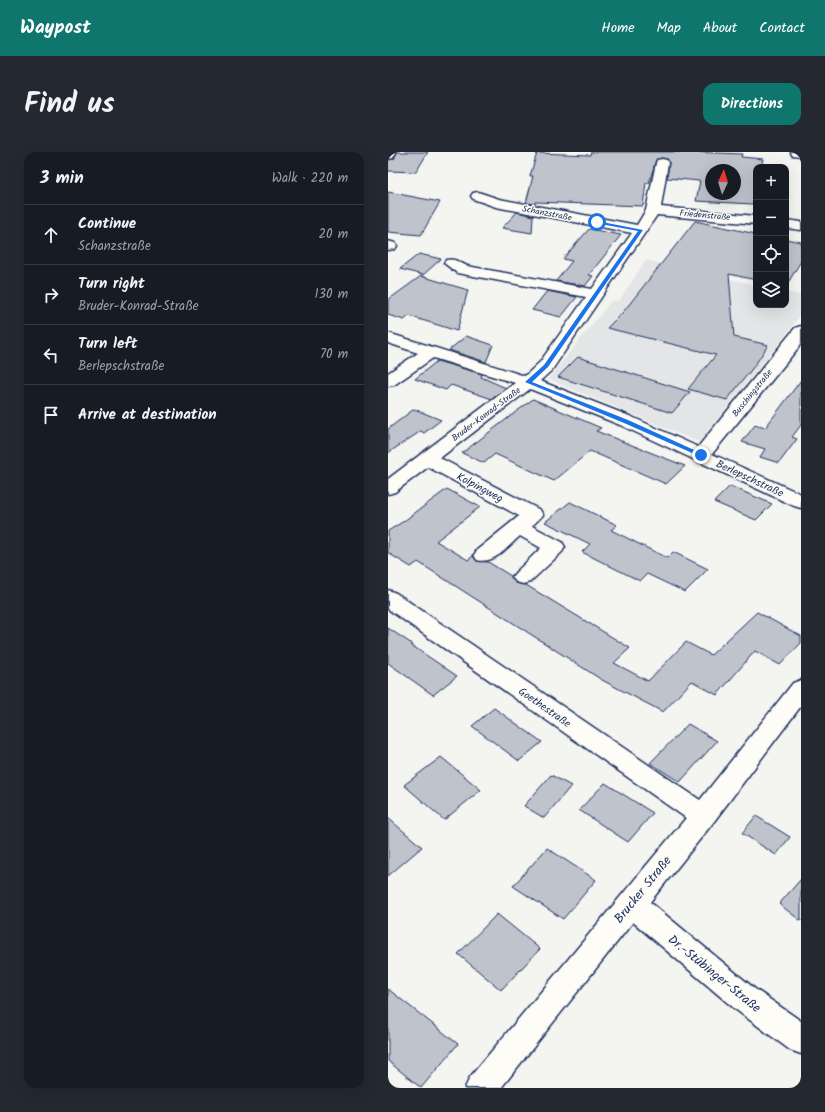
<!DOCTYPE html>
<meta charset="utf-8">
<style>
body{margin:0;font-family:Kalam,sans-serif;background:#242831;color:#f1f3f6}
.controls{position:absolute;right:12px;top:12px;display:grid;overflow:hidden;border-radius:8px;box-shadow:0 4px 16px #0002}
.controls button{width:36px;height:36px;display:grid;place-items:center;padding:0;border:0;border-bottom:1px solid #363941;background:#171b24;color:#f1f3f6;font:20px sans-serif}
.compass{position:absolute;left:317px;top:12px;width:36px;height:36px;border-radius:50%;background:#171b24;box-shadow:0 4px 16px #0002;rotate:4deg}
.stop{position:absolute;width:12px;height:12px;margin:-9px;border:3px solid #1a73e8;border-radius:50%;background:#fff}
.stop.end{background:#1a73e8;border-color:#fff;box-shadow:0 1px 4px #0008}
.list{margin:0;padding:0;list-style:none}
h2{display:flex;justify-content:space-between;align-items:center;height:52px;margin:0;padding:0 16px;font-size:17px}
h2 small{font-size:13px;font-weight:400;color:#9ea1a6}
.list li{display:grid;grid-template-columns:26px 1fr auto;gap:12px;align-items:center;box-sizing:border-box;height:60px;padding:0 16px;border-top:1px solid #363941}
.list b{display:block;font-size:15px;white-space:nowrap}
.list p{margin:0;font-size:13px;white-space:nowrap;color:#9ea1a6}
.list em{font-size:13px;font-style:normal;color:#9ea1a6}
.icon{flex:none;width:22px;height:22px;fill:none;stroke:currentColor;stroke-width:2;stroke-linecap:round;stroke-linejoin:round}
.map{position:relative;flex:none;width:413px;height:936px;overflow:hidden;border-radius:12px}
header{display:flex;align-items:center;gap:24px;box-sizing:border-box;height:56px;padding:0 20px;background:#0f766e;color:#fff}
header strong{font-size:19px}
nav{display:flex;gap:22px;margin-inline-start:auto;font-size:14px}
.intro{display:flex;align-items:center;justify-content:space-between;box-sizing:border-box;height:96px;padding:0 24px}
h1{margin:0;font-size:28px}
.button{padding:10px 18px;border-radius:12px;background:#0f766e;color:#fff;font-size:14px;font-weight:700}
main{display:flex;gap:24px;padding:0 24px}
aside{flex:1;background:#171b24;border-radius:12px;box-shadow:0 4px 16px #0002}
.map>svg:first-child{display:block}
</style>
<header>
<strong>Waypost</strong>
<nav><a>Home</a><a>Map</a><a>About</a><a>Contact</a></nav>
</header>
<div class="intro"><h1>Find us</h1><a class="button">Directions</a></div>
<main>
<aside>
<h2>3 min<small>Walk · 220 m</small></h2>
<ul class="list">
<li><svg class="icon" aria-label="ahead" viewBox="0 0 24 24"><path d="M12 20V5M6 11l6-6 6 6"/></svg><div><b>Continue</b><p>Schanzstraße</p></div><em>20 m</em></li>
<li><svg class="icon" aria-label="right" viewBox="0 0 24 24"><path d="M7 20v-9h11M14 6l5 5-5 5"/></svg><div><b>Turn right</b><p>Bruder-Konrad-Straße</p></div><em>130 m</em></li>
<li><svg class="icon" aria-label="left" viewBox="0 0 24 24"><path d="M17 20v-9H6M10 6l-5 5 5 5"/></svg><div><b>Turn left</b><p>Berlepschstraße</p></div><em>70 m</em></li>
<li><svg class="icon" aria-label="arrive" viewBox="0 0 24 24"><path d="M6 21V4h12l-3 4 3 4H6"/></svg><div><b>Arrive at destination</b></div></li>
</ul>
</aside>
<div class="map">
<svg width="413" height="936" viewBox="0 0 413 936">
<rect width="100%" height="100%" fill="#f4f4f1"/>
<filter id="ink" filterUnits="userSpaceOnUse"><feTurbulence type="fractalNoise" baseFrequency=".025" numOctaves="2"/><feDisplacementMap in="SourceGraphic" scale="8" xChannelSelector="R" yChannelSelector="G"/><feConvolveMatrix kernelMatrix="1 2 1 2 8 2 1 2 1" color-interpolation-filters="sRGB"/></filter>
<g filter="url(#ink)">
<!-- built -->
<polygon fill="#e4e5e6" points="258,108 368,133 368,153 398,153 398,140 413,143 413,162 396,185 311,290 160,227 224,148 231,149"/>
<!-- building -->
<g fill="#bfc3cc" stroke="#1b2f5e" fill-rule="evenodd">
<polygon points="9,0 40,0 28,20 0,19 0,8 6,7"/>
<path d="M203,0H302L354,2L353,5L375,7L373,15H368V39L365,52L308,49L312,29L279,26L281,11L279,7L274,6L268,8L261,31H258L255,54L147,50V52L138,51L145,24H142L149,1L202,3ZM323,18H347V42H323Z"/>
<polygon points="0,40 52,50 33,83 0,80"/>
<polygon points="129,60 145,64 144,81 114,76"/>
<polygon points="307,69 368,82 368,128 341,122 346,185 380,193 367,213 339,248 300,237 328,203 219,176 236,159"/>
<polygon points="201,77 233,83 201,123 205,124 197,134 168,129 184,109 175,107"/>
<polygon points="398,87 413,90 413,109 398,134"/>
<polygon points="31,102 53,107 35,123 12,117"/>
<polygon points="33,124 80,138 69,179 21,164 16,168 0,163 0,148"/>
<polygon points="159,139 189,145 173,165 144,158"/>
<polygon points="78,184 105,193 98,210 61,198"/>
<polygon points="190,205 302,240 284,261 170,225"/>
<polygon points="49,209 94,222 93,225 118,236 104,247 63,233 58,238 27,227"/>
<polygon points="413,228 413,273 404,285 409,287 391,311 372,305 377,297 354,290 367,273 377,276"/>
<polygon points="145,247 213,276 208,279 297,314 278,332 202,299 166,329 107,302 96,311 74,301"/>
<polygon points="26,257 53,268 36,281 33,279 0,301 0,277"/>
<polygon points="342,334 384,352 368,368 326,350"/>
<polygon points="59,337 92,355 48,389 80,408 85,404 89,409 100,410 123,424 128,431 138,433 242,496 226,511 260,529 298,490 323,503 369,460 413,484 413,491 392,513 367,499 329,543 304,529 275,560 214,528 30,410 23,415 0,401 0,379 16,369"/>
<polygon points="182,350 229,373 223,378 279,406 285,400 320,417 297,440 259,422 252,429 194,400 202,392 157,370"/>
<polygon points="0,476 24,492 23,493 69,524 45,543 0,511"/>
<polygon points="106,556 154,590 131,609 84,574"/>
<polygon points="300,572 329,589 292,630 262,611"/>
<polygon points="53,605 93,638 56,668 16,633"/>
<polygon points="163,623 183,634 156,666 136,654"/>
<polygon points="217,631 265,661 240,690 191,658"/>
<polygon points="368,664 402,685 388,703 354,681"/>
<polygon points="0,666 34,695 0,724"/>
<polygon points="159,696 208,728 175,767 125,734"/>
<polygon points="413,727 413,769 391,752"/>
<polygon points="109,762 152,797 113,838 70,802"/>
<polygon points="0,837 70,892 33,936 0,909"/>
</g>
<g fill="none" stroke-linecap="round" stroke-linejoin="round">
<defs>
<g id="minor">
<polygon points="0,0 8,0 5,6 0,7"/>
<polygon points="403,0 413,0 413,4 404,3"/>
<path d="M274,7L279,8L280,11L273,55L368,64V72L269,63L164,218L152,229L244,265L310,295L407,176L413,174V191L410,196L324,302L413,342V356L406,354L232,273L142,237L52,306L152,358L155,363L144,374L174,390L177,395L174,400L142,430L135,432L128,430L124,425L128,420L153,396L132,384C119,395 106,413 89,408L86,403L89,398L131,364L40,315L7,340L0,342V327L127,231L45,206L6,233L0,234V221L30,201L0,191V181L137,224L152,210L198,145L69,121L56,111L58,108C66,106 71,110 79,114L204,137L244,81L108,55L85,47L83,44L85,41L90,40L111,47L249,73L258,58L268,11L269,8Z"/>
<polygon points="398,68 413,70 413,78 398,76"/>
<polygon points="0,89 7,91 9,94 7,97 0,98"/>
<polygon points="0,438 8,441 312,648 405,531 413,528 413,554 324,672 262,750 367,837 413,869 413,902 402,898 347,857 245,770 113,936 77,936 82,925 298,666 0,457"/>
</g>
</defs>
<!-- minor casing -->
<use href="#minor" stroke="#1b2f5e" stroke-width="3"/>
<!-- minor -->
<use href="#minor" fill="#fdfcf7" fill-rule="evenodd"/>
</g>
</g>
<!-- route -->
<polygon fill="#1a73e8" points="209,69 255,78 160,215 144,230 240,268 315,302 315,304 311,304 236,271 137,230 156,213 250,79 207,71"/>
<g text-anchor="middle" stroke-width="3" stroke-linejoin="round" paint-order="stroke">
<!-- far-street labels -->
<g font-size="9" fill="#1b2f5e" stroke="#fdfcf7">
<text transform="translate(159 61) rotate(11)" y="3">Schanzstraße</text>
<text transform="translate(317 63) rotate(5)" y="3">Friedenstraße</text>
<text transform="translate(364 241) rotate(-51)" y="3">Buschingstraße</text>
<text transform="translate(98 262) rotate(-37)" y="3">Bruder-Konrad-Straße</text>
</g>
<!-- street labels -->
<g font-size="11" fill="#1b2f5e" stroke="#fdfcf7">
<text transform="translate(362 326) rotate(25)" y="4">Berlepschstraße</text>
<text transform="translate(92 335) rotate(28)" y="4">Kolpingweg</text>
<text transform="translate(157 555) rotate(35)" y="4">Goethestraße</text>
</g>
<!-- near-street labels -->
<g font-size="13" fill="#1b2f5e" stroke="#fdfcf7">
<text transform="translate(254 737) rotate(-51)" y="5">Brucker Straße</text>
<text transform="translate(327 821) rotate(39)" y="5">Dr.-Stübinger-Straße</text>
</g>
</g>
</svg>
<div class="controls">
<button>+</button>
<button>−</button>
<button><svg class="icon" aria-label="locate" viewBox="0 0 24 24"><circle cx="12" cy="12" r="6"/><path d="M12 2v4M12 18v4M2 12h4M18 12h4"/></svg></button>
<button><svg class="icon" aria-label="layers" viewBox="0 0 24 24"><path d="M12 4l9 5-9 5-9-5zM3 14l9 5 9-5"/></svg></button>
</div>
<svg class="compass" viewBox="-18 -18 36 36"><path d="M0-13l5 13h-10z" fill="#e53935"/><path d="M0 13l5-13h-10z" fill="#9ea1a6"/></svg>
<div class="stop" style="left:209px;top:70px"></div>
<div class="stop end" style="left:313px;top:303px"></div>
</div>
</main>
